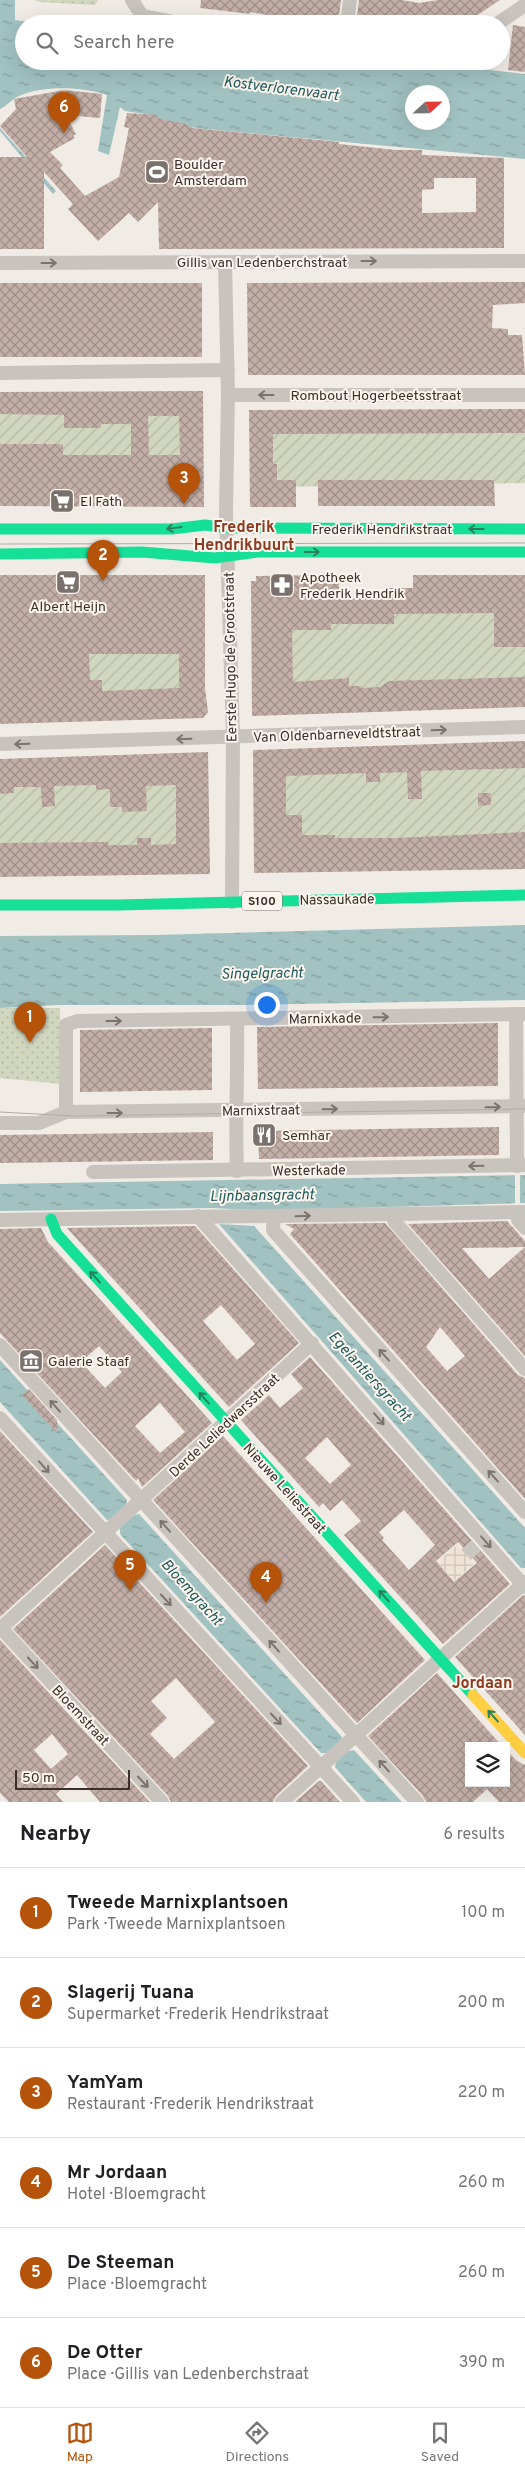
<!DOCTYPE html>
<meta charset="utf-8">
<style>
body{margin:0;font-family:Overpass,sans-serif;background:#f6f6f6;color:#202124}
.controls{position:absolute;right:15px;bottom:15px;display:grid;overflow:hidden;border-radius:0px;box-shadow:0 5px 20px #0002}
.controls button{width:45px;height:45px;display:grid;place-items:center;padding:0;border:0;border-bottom:1px solid #e0e0e0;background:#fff;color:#202124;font:25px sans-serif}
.compass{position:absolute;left:405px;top:85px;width:45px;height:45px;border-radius:50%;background:#fff;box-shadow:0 5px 20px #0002;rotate:68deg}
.scale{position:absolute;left:15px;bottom:12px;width:115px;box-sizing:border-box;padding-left:5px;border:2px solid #3b302b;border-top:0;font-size:14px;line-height:18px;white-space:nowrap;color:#3b302b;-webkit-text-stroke:4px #fbf5ee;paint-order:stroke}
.you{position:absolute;left:266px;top:1004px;width:18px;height:18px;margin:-12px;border:4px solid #fff;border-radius:50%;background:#1a73e8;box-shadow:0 0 0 8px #1a73e833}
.badge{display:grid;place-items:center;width:32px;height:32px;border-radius:50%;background:#b45309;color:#fff;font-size:16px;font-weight:700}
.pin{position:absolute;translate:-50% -41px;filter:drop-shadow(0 1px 2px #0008)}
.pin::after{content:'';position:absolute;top:26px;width:18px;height:15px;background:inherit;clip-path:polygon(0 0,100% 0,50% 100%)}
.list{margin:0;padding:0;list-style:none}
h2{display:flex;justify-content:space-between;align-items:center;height:65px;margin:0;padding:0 20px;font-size:21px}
h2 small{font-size:16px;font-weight:400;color:#757577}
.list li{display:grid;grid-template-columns:32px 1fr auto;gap:15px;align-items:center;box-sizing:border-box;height:90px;padding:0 20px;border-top:1px solid #e0e0e0}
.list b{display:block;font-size:19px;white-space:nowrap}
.list p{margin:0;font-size:16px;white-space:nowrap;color:#757577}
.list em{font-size:16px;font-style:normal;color:#757577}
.icon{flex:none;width:28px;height:28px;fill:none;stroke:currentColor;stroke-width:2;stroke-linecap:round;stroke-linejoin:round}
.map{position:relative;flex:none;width:525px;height:1802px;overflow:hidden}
.search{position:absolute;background:#fff;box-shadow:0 5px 20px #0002;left:15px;right:15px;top:15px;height:55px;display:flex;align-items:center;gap:12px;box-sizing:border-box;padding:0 18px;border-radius:28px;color:#757577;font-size:19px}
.sheet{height:605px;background:#fff}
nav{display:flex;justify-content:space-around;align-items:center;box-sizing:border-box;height:70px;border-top:1px solid #e0e0e0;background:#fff;font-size:14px;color:#757577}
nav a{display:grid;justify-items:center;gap:2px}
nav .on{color:#b45309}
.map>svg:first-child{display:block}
</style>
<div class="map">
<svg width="525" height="1802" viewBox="0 0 525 1802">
<defs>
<pattern id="park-dots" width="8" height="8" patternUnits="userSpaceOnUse" patternTransform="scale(1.25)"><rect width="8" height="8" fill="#d1d6bf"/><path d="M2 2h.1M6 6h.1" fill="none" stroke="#b4b8a4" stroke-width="1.8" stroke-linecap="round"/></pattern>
<pattern id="garden-furrows" width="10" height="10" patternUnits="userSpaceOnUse" patternTransform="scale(1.25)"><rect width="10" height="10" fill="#d1d6bf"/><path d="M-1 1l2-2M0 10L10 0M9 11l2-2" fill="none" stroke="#b4b8a4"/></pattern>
<pattern id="plaza-grid" width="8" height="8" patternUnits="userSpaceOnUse" patternTransform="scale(1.25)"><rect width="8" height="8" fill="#eee3d5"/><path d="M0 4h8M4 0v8" fill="none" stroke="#cdc3b7"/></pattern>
<pattern id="water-ripples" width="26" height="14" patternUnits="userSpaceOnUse" patternTransform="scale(1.25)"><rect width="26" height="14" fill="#a1c2c1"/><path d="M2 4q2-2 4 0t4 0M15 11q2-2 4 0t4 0" fill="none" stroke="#849e9d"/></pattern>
<pattern id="building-cross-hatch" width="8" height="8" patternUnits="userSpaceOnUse" patternTransform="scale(1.25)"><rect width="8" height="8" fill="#c3afa7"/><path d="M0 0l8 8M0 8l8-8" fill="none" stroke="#a08f88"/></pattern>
</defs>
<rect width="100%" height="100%" fill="#f0ebe5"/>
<!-- park -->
<g fill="url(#park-dots)">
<polygon points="34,0 98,0 95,5 40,2"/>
<polygon points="0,1008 60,1008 61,1084 0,1078"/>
</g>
<!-- garden -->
<g fill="url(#garden-furrows)">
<polygon points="0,402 186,408 190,489 0,489"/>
<polygon points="267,422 525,427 525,483 273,487"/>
<polygon points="191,592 195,701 45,697 44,596"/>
<polygon points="525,597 525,686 277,693 273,600"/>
<polygon points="525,760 525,842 280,848 280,765"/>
<polygon points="181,776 187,848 0,853 0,777"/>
</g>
<!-- plaza -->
<polygon fill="url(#plaza-grid)" points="457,1545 474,1564 454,1581 437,1562"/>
<!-- water -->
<g fill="url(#water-ripples)" fill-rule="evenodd">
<path d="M0,0H15V20L45,24H24V61H409L525,74V159L196,128L156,120L157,116L125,111L120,107L109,155L98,151L107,95C82,87 45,85 19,96C12,99 7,106 0,109ZM412,92H442V122H412Z"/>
<polygon points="0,128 56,191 53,194 0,131"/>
<polygon points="525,925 525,1000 246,1005 60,1005 0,1008 0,936 155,935"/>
<polygon points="525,1175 525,1203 251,1211 255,1227 525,1528 525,1568 521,1568 219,1224 212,1208 0,1211 0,1184"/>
<polygon points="0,1360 127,1500 126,1506 135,1515 139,1514 342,1737 341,1741 349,1751 354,1750 402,1802 366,1802 335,1767 336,1762 327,1753 321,1753 120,1534 120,1529 112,1519 107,1520 0,1402"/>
</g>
<!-- pier -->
<g fill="#f0ebe5">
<rect x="515" y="1175" width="5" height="29"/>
<polygon points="212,1208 251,1210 255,1226 219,1224"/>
</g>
<!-- building -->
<g fill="url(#building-cross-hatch)" fill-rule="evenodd">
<polygon points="201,0 341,0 338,24 321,24 250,12 250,14 200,8"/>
<polygon points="359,0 402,0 419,3 438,0 500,0 464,24 356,24"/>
<polygon points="513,25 525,27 525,72 508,70"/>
<path d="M64,90L102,94L100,118L66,115L76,134L73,136L75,138L50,152L63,165L60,168L85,196L119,177L129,128L124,127L127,113L157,115V118L185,124L193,128L339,142V144L396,150H422V155L504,158V248L159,249L158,202L138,222L129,213L98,241L68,209L73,204L44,172V249H0V157H27L0,126L16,109L14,99ZM434,178H476V212L422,213V190L434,189Z"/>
<polygon points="525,282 525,303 493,305 492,328 508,329 508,335 522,335 525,375 248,375 247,283"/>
<rect x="0" y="283" width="202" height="74"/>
<path d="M203,391L204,507L0,506V444H63V455H131V424H101V428H64V415L0,414V392ZM148,416H179L180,455H149Z"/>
<polygon points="525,409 525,433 273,434 273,464 277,464 277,480 296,480 296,507 250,507 249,410"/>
<polygon points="318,480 494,480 495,506 318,506"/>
<path d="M0,575H205V688L208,712L203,718L0,724ZM89,654H179V688L102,691V680H90Z"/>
<polygon points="330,575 330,579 337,578 339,583 339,598 387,598 387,588 413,588 413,575 525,575 525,647 494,647 494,613 394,614 394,624 331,624 331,630 292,630 293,682 349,678 349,686 361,686 361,688 380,687 389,681 525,677 525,707 252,716 251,581 256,581 256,576"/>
<polygon points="525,741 525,768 421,771 422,799 408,799 407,772 380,773 380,782 366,782 366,773 286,776 286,815 302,815 302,835 335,835 335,838 395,838 525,832 525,869 254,873 253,750"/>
<polygon points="208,752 210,874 0,877 0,843 108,842 108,845 137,845 137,838 151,838 151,845 176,844 176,785 146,786 147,811 122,812 122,807 110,807 110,789 96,790 96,785 54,786 55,806 42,807 41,787 14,787 14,793 0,794 0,759"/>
<polygon points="478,793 491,793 491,805 478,806"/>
<polygon points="498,1023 498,1086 258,1089 257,1027"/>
<polygon points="212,1028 212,1090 80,1092 80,1030"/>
<polygon points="499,1127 499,1155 259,1159 258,1131"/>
<polygon points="213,1132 213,1160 0,1163 0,1135"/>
<polygon points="507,1221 525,1241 525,1247 462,1248 489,1279 525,1247 525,1356 408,1224"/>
<path d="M385,1223L518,1375L525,1378V1499L290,1234L294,1229L285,1224ZM440,1327L465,1356L447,1371L426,1347Z"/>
<path d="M195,1226L299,1343L229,1407L67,1228ZM221,1305L255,1344L237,1360L203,1321Z"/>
<path d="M41,1228L48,1242L212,1423L142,1487L138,1478L136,1481L0,1333V1229ZM99,1346L122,1372L105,1388L81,1362ZM160,1403L185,1432L160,1453L135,1426Z"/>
<path d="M310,1357L510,1584L443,1644L344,1535L361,1521L342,1500L330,1511L323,1503L319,1507L241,1420L269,1395L280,1408L303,1388L291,1374ZM327,1437L351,1465L330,1484L305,1458ZM404,1510L435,1545L409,1570L382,1540L384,1538L379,1532ZM458,1542L477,1563L454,1582L436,1561Z"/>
<polygon points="29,1389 57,1420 58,1434 22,1395"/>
<polygon points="0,1431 93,1532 0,1617"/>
<polygon points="223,1436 425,1660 357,1723 153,1500"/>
<path d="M105,1545L308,1766L276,1796L273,1802H171L168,1796L13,1629ZM176,1678L215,1722L174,1759L150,1734L167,1718L151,1701Z"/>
<polygon points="523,1595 525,1596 525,1735 455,1657"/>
<path d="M0,1640L150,1802H100L77,1775L56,1794L63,1802H9L0,1793ZM52,1734L68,1754L51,1769L34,1750Z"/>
<polygon points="437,1673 502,1746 469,1746 469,1783 506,1783 506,1750 517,1761 525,1765 525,1802 499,1802 487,1789 473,1802 426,1802 423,1796 368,1736"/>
<polygon points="319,1781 321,1781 340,1802 295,1802"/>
</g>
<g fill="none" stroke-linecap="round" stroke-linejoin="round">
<!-- street-tunnel -->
<polyline stroke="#ccc6c0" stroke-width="14" stroke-dasharray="14 7" stroke-linecap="butt" points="466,1555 483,1539"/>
<!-- street -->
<g stroke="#c9c3be" stroke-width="14">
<polyline points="132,0 142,16 184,24"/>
<polyline points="347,24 350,0"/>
<polyline points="497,24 525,5"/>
<polyline points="225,262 228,395 226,512 233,737 232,902"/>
<polyline points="0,263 525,261"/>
<polyline points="0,373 228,370"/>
<polyline points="228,395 525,395"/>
<polyline points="0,744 525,727"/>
<polyline points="516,1014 517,1166"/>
<polyline points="66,1112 66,1025 77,1021 525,1014"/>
<polyline points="0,1123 39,1123 66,1112 525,1106"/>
<path d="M237,1171C235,1121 238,1071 237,1020"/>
<polyline points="93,1172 525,1165"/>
<polyline points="518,1212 518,1220 525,1228"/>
<polyline points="394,1214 394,1221 525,1369"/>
<polyline points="198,1216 525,1587"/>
<polyline points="274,1217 273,1230 525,1512"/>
<polyline points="0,1220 525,1212"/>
<polyline points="0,1345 417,1802"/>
<polyline points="0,1418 353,1802"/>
<polyline points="0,1627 162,1802"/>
<polyline points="0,1629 312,1343"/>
<polyline points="282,1802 525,1582"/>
</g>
<!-- fast -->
<g stroke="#16e098" stroke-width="11">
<polyline points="0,529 172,529 205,525 227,528 525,529"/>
<polyline points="0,554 142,552 215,558 258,552 525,552"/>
<polyline points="0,905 119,905 525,895"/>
<polyline points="51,1219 57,1234 473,1695"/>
</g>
<!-- slow -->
<polyline stroke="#ffcf43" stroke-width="11" points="473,1695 525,1753"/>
<!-- tram -->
<g stroke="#b1aca8" stroke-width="1">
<polyline points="0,544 525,543"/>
<polyline points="0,1112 74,1116 525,1109"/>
</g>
</g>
<!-- one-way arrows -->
<defs><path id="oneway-shaft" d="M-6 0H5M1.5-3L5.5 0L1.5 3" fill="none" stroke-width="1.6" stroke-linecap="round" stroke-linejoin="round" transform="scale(1.25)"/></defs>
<g stroke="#7b726d">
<use href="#oneway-shaft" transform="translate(369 261)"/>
<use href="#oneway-shaft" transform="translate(49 263)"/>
<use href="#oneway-shaft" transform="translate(266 395) rotate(180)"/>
<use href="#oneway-shaft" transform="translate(439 730) rotate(-2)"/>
<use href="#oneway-shaft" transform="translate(184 739) rotate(178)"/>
<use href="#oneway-shaft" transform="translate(22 744) rotate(178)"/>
<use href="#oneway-shaft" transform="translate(381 1017) rotate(-1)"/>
<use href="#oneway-shaft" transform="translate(114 1021)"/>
<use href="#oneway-shaft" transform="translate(493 1107) rotate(-1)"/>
<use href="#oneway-shaft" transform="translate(330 1109) rotate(-1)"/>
<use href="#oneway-shaft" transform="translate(115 1113)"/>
<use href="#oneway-shaft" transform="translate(476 1166) rotate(179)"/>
<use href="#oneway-shaft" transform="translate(303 1216) rotate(-2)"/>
<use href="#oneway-shaft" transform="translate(384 1355) rotate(-132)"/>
<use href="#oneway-shaft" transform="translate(55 1406) rotate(-132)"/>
<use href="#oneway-shaft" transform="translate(379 1419) rotate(49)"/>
<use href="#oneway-shaft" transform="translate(44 1467) rotate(48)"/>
<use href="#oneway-shaft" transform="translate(493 1476) rotate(-132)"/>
<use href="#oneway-shaft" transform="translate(165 1526) rotate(-132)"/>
<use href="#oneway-shaft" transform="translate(486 1542) rotate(49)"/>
<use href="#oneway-shaft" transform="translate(166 1600) rotate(47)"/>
<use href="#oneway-shaft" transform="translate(274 1646) rotate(-132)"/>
<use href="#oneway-shaft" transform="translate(33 1663) rotate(47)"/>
<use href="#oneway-shaft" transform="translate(276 1719) rotate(47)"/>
<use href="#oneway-shaft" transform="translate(384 1766) rotate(-132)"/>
<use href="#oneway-shaft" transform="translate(143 1782) rotate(47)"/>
</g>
<g stroke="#2a7f5c">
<use href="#oneway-shaft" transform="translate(174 528) rotate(172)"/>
<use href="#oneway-shaft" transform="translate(476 529) rotate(-180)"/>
<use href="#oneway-shaft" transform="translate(312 552)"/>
<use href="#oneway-shaft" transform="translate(95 1277) rotate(-132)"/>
<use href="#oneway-shaft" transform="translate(204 1398) rotate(-132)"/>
<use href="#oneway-shaft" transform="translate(384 1596) rotate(-132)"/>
<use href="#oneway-shaft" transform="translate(493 1716) rotate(-132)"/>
</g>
<!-- icons -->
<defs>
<symbol id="stadium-square" viewBox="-11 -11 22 22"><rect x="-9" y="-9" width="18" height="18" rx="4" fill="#7a716c" stroke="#fbf5ee"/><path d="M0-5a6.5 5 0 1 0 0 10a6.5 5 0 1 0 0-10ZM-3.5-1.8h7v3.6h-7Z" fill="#fff"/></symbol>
<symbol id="supermarket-square" viewBox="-11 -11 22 22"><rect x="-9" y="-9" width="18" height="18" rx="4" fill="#7a716c" stroke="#fbf5ee"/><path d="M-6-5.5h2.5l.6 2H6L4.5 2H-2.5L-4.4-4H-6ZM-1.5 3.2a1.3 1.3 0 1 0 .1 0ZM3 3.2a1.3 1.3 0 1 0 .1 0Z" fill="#fff"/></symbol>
<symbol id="pharmacy-square" viewBox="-11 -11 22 22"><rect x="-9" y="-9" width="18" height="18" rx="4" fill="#7a716c" stroke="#fbf5ee"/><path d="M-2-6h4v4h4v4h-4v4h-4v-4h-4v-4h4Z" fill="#fff"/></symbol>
<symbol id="restaurant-square" viewBox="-11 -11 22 22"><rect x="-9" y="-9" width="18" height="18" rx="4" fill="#7a716c" stroke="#fbf5ee"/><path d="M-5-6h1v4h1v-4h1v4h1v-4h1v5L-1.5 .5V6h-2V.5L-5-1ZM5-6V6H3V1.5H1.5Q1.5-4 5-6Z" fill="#fff"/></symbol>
<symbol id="museum-square" viewBox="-11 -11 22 22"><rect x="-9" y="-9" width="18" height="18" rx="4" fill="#7a716c" stroke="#fbf5ee"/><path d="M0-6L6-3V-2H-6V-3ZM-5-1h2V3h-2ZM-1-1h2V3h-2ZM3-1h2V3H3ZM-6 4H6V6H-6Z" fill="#fff"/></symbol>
</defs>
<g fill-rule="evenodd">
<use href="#stadium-square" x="143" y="158" width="28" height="28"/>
<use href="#supermarket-square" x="48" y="487" width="28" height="28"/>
<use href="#supermarket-square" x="54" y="568" width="28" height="28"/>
<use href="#pharmacy-square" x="268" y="571" width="28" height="28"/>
<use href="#restaurant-square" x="250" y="1121" width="28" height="28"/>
<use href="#museum-square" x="17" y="1347" width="28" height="28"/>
</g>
<g text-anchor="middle" stroke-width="4" stroke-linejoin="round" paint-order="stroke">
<!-- shield labels -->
<rect fill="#fbf5ee" stroke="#756b66" stroke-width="1" x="242" y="891.5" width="40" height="19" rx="4"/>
<g font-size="12" font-weight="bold" fill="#3b302b">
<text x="262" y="905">S100</text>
</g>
<!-- poi labels -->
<g font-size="14" fill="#3b302b" stroke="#fbf5ee" text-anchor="start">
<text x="174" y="169">Boulder<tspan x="174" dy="16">Amsterdam</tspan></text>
<text x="80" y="506">El Fath</text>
<text x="300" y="582">Apotheek<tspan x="300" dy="16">Frederik Hendrik</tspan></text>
<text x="68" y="611" text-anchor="middle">Albert Heijn</text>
<text x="282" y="1140">Semhar</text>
<text x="48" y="1366">Galerie Staaf</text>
</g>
<!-- street labels -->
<g font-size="14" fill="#3b302b" stroke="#fbf5ee">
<text x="262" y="267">Gillis van Ledenberchstraat</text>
<text x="376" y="400">Rombout Hogerbeetsstraat</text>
<text x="382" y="534">Frederik Hendrikstraat</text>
<text transform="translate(230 657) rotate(-91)" y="5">Eerste Hugo de Grootstraat</text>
<text transform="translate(337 734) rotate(-2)" y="5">Van Oldenbarneveldtstraat</text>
<text transform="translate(337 899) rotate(-1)" y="5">Nassaukade</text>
<text transform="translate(325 1018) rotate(-1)" y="5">Marnixkade</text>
<text transform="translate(261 1110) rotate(-1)" y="5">Marnixstraat</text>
<text transform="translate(309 1170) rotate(-1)" y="5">Westerkade</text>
<text transform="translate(224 1425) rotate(-43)" y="5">Derde Leliedwarsstraat</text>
<text transform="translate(285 1488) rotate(48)" y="5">Nieuwe Leliestraat</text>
<text transform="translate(81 1715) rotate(47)" y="5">Bloemstraat</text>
</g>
<!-- water labels -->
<g font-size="15" font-style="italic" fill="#1f5a5e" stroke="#fbf5ee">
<text transform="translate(281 88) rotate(7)" y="5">Kostverlorenvaart</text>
<text transform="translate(262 973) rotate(-1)" y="5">Singelgracht</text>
<text transform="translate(262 1195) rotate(-1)" y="5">Lijnbaansgracht</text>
<text transform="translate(370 1376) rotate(48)" y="5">Egelantiersgracht</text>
<text transform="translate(192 1592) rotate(48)" y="5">Bloemgracht</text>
</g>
<!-- quarter labels -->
<g font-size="16" font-weight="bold" fill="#8c3b22" stroke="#fbf5ee">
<text x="244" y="532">Frederik<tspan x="244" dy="18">Hendrikbuurt</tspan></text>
<text x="482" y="1688">Jordaan</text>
</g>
</g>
</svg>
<div class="controls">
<button><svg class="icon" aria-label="layers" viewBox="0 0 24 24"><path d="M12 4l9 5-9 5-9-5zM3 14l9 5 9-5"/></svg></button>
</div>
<svg class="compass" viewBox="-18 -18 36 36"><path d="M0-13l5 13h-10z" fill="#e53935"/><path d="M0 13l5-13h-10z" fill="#757577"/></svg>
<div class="scale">50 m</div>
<div class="you"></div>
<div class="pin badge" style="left:30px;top:1043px">1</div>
<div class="pin badge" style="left:103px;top:581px">2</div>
<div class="pin badge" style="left:184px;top:504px">3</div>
<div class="pin badge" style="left:266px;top:1603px">4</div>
<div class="pin badge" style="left:130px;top:1591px">5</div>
<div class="pin badge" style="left:64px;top:133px">6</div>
<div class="search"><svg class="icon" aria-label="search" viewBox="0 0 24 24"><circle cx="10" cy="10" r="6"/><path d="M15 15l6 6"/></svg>Search here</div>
</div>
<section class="sheet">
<h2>Nearby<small>6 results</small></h2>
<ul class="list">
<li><span class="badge">1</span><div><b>Tweede Marnixplantsoen</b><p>Park · Tweede Marnixplantsoen</p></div><em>100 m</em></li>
<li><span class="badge">2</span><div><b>Slagerij Tuana</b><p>Supermarket · Frederik Hendrikstraat</p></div><em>200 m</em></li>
<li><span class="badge">3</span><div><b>YamYam</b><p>Restaurant · Frederik Hendrikstraat</p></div><em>220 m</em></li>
<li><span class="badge">4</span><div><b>Mr Jordaan</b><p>Hotel · Bloemgracht</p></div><em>260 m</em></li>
<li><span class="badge">5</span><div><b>De Steeman</b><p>Place · Bloemgracht</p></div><em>260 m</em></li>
<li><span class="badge">6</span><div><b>De Otter</b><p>Place · Gillis van Ledenberchstraat</p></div><em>390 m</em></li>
</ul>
</section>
<nav>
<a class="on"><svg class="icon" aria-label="map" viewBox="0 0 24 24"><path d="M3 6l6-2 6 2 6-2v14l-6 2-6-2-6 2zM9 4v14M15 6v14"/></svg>Map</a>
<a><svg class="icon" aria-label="directions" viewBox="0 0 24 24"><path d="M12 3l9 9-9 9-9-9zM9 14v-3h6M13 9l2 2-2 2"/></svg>Directions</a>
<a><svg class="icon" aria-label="saved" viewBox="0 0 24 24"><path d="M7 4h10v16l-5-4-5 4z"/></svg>Saved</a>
</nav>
